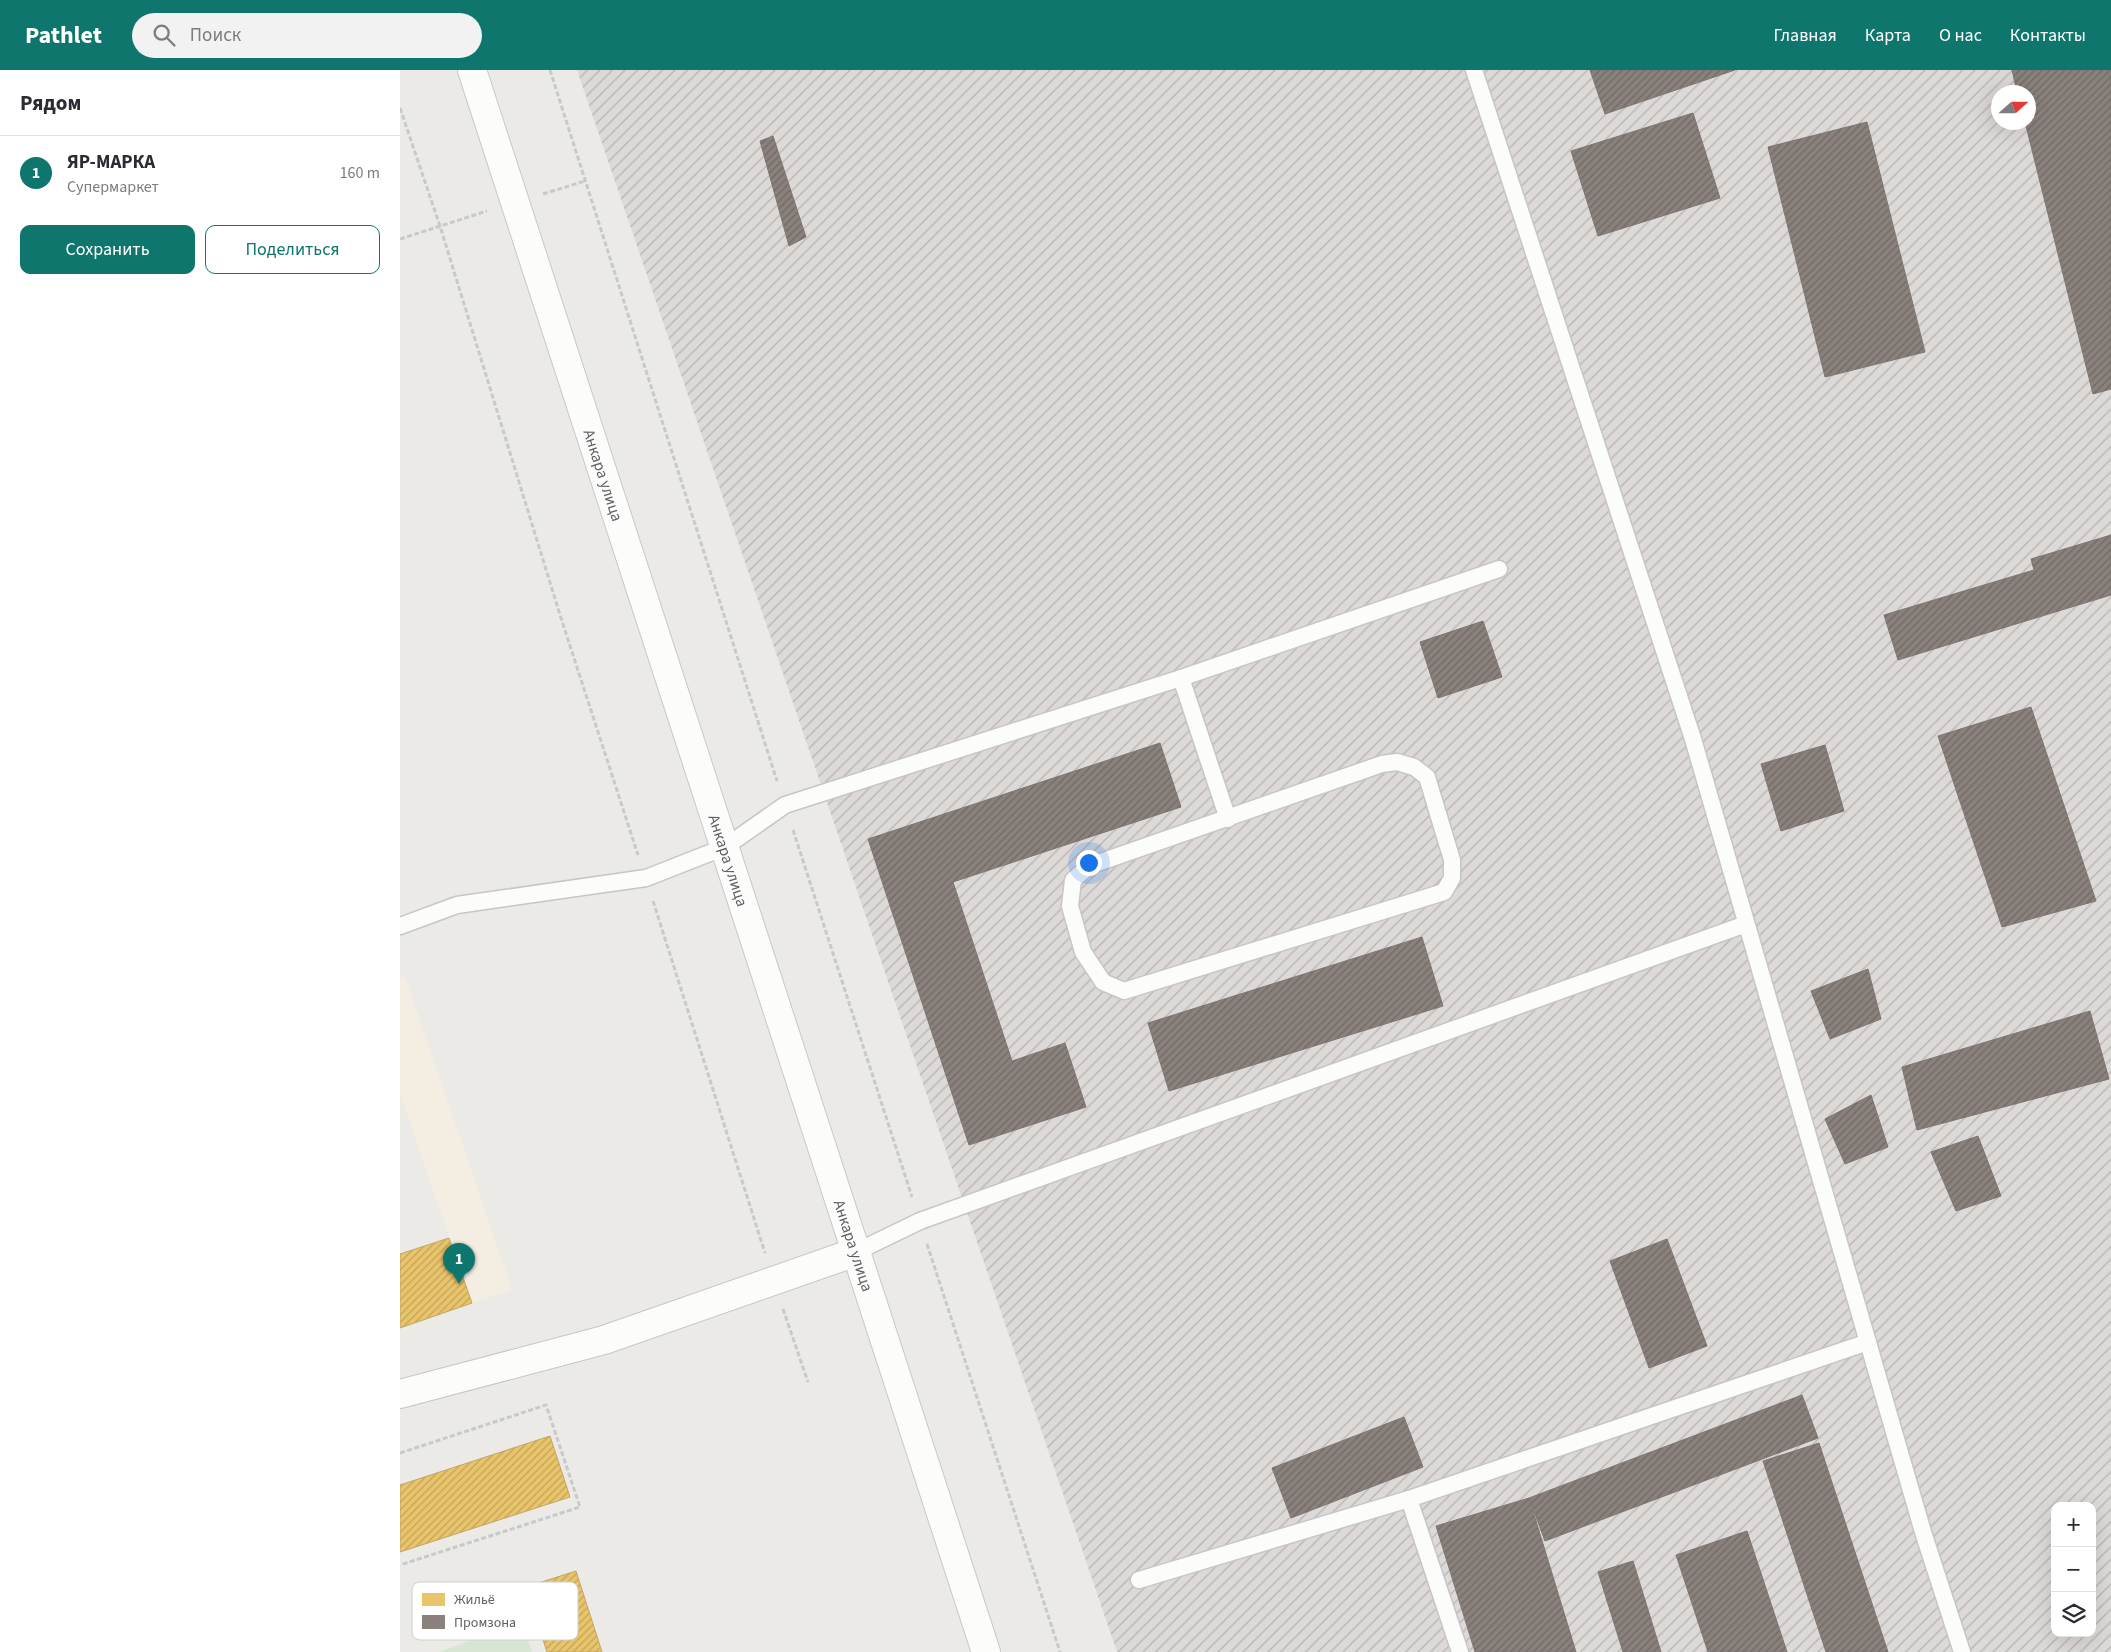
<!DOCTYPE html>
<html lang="ru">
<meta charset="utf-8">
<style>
body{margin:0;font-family:"Source Sans 3",sans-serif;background:#f2f2f3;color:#2b2b33}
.controls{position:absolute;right:15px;bottom:15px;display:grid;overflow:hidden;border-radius:10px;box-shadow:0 5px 20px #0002}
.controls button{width:45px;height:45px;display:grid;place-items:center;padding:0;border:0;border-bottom:1px solid #e1e1e2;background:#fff;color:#2b2b33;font:25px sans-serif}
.compass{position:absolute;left:1591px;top:15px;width:45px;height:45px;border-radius:50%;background:#fff;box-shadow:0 5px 20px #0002;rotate:69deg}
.you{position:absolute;left:688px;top:792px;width:18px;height:18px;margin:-12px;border:4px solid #fff;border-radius:50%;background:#1a73e8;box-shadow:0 0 0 8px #1a73e833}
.badge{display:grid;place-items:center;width:32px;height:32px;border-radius:50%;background:#0f766e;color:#fff;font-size:16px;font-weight:700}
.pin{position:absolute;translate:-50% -41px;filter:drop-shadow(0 1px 2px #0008)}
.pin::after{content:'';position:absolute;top:26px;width:18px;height:15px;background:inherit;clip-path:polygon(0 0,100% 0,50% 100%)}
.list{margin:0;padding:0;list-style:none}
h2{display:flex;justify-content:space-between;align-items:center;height:65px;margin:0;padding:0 20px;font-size:21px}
h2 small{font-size:16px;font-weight:400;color:#7c7c81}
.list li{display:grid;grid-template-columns:32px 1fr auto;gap:15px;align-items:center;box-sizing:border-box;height:75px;padding:0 20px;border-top:1px solid #e1e1e2}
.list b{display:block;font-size:19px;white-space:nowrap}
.list p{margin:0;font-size:16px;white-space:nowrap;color:#7c7c81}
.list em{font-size:16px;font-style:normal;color:#7c7c81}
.actions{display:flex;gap:10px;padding:15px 20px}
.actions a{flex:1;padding:11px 0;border:1px solid #0f766e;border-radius:10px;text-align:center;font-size:18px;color:#0f766e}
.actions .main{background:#0f766e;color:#fff}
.icon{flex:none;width:28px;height:28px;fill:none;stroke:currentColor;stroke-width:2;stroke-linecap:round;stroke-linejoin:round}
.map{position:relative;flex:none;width:1711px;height:1582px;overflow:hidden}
header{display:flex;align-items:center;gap:30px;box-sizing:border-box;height:70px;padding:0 25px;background:#0f766e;color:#fff}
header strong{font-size:24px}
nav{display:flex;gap:28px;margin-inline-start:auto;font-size:18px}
.search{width:350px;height:45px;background:#f2f2f3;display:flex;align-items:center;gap:12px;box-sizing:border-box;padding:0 18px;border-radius:28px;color:#7c7c81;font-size:19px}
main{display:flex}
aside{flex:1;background:#fff}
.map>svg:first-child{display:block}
</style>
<header>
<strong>Pathlet</strong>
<div class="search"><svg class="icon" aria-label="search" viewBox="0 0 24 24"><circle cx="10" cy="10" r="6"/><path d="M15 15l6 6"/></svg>Поиск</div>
<nav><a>Главная</a><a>Карта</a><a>О нас</a><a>Контакты</a></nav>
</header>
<main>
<aside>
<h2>Рядом<small></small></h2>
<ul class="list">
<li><span class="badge">1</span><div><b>ЯР-МАРКА</b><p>Супермаркет</p></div><em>160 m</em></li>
</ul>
<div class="actions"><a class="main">Сохранить</a><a>Поделиться</a></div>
</aside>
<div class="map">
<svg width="1711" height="1582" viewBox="0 0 1711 1582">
<defs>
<pattern id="industrial-furrows" width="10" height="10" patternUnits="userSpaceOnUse" patternTransform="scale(1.25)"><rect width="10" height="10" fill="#dcd9d7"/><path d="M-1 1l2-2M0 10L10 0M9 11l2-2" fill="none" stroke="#b6b3b2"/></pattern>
<pattern id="homes-hatch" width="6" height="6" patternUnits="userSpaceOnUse" patternTransform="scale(1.25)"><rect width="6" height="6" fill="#e9c46a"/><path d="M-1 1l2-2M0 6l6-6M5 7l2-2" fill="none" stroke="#c0a35b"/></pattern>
<pattern id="industry-hatch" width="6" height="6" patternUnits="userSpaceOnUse" patternTransform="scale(1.25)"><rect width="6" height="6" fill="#8a817c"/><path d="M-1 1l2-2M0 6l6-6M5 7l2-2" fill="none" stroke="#6e6864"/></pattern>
</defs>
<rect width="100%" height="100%" fill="#eceae7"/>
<!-- commercial -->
<polygon fill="#f4eee2" points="5,907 112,1220 72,1233 0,1024 0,909"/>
<!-- industrial -->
<path fill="url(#industrial-furrows)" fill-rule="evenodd" d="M177,0H1711V1582H717ZM1598,22H1628V52H1598ZM1655,1436H1692V1563H1655Z"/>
<!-- park -->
<polygon fill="#d7e6d3" points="122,1552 132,1582 39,1582"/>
<!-- homes -->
<g fill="url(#homes-hatch)" stroke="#bfa668">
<polygon points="49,1168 72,1233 0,1258 0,1184"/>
<polygon points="150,1366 170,1427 0,1482 0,1415"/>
<polygon points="176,1501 202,1582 147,1582 126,1517"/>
</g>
<!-- industry -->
<g fill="url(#industry-hatch)" stroke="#7c7775">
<polygon points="1190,0 1335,0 1205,44"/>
<polygon points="1612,0 1711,0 1711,319 1693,324 1625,52 1628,52 1628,22 1617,22"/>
<polygon points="1293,43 1320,128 1198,166 1171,81"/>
<polygon points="1467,52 1525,282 1425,307 1368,77"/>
<polygon points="373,66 406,167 389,176 360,71"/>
<polygon points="1711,465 1711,525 1498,590 1484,545 1634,500 1631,489"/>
<polygon points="1083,551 1102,607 1038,628 1020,572"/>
<polygon points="1631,637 1696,831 1602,857 1538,666"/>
<polygon points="760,673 781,737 553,812 612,991 665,973 686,1037 569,1075 468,769"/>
<polygon points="1425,675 1444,741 1381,761 1361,694"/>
<polygon points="1022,867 1043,936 769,1021 748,953"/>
<polygon points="1468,899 1481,949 1430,969 1411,921"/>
<polygon points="1690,941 1709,1009 1517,1060 1502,997"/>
<polygon points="1471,1025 1488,1077 1445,1094 1425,1049"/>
<polygon points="1578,1066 1601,1126 1556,1141 1531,1082"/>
<polygon points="1267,1169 1307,1276 1249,1298 1210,1191"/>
<polygon points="1402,1325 1418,1368 1145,1471 1129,1428"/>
<polygon points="1004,1347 1023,1397 891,1448 872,1398"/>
<polygon points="1419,1373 1488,1582 1426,1582 1363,1391"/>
<polygon points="1129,1428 1176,1582 1075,1582 1036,1456"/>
<polygon points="1347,1461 1387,1582 1308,1582 1276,1485"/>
<polygon points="1233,1491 1261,1582 1223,1582 1198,1502"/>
</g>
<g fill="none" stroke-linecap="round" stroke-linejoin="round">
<defs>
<g id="service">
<polyline points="1074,0 1293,669 1523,1462 1562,1582"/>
<polyline points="781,608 828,749"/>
<polygon points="997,692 1014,697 1027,707 1052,790 1052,808 1044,822 724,921 703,912 683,882 670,836 673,810 689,796 982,694"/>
<polyline points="0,856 57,835 246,808 325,777 385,735 781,608 1099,499"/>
<polyline points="456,1182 520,1151 1346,854"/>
<polyline points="1009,1429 1060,1582"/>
<polyline points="739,1510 1009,1429 1468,1272"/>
</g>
<polyline id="minor" points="0,1324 204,1270 456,1182"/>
<g id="secondary">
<path id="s1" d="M72,0L586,1582"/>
</g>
</defs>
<!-- service casing -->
<use href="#service" stroke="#c6c6c7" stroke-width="19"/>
<!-- minor casing -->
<use href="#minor" stroke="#c6c6c7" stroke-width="30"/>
<!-- secondary casing -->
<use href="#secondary" stroke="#c9c8c8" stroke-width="30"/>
<!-- path -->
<g stroke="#c6cac8" stroke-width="3" stroke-dasharray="5 2.5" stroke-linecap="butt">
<polyline points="150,0 377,711"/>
<polyline points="0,38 40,156 161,548 238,785"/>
<polyline points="143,124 185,111"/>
<polyline points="0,169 87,141"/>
<polyline points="393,760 512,1127"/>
<polyline points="253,831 365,1183"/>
<polyline points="527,1174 660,1582"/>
<polyline points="383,1239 408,1312"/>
<polyline points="0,1383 146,1335 180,1437 0,1495"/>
</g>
<!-- service -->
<use href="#service" stroke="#fcfcfb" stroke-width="16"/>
<!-- minor -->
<use href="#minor" stroke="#fcfcfb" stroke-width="28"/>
<!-- secondary -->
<use href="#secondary" stroke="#fcfcfb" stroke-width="28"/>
</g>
<g text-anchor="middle" stroke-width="5" stroke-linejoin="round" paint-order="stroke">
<!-- street labels -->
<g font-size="16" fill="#5d6064" stroke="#fff">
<text dy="6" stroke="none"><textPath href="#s1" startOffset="426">Анкара улица</textPath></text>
<text dy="6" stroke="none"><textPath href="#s1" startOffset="831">Анкара улица</textPath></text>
<text dy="6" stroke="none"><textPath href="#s1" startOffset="1236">Анкара улица</textPath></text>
</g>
</g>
<!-- legend -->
<rect x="12" y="1512" width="166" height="58" rx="8" fill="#fff" stroke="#cecfd0" stroke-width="1"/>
<rect x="22" y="1523" width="23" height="13" fill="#e9c46a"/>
<rect x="22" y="1545" width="23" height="14" fill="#8a817c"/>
<g font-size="14" fill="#5d6064">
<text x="54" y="1534">Жильё</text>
<text x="54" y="1557">Промзона</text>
</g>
</svg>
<div class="controls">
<button>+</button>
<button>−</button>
<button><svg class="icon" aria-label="layers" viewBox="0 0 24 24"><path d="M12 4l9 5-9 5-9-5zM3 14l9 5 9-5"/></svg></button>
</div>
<svg class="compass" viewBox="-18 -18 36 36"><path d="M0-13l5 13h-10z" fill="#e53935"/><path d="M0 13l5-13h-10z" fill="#7c7c81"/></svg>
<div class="you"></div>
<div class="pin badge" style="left:59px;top:1214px">1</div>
</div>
</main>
